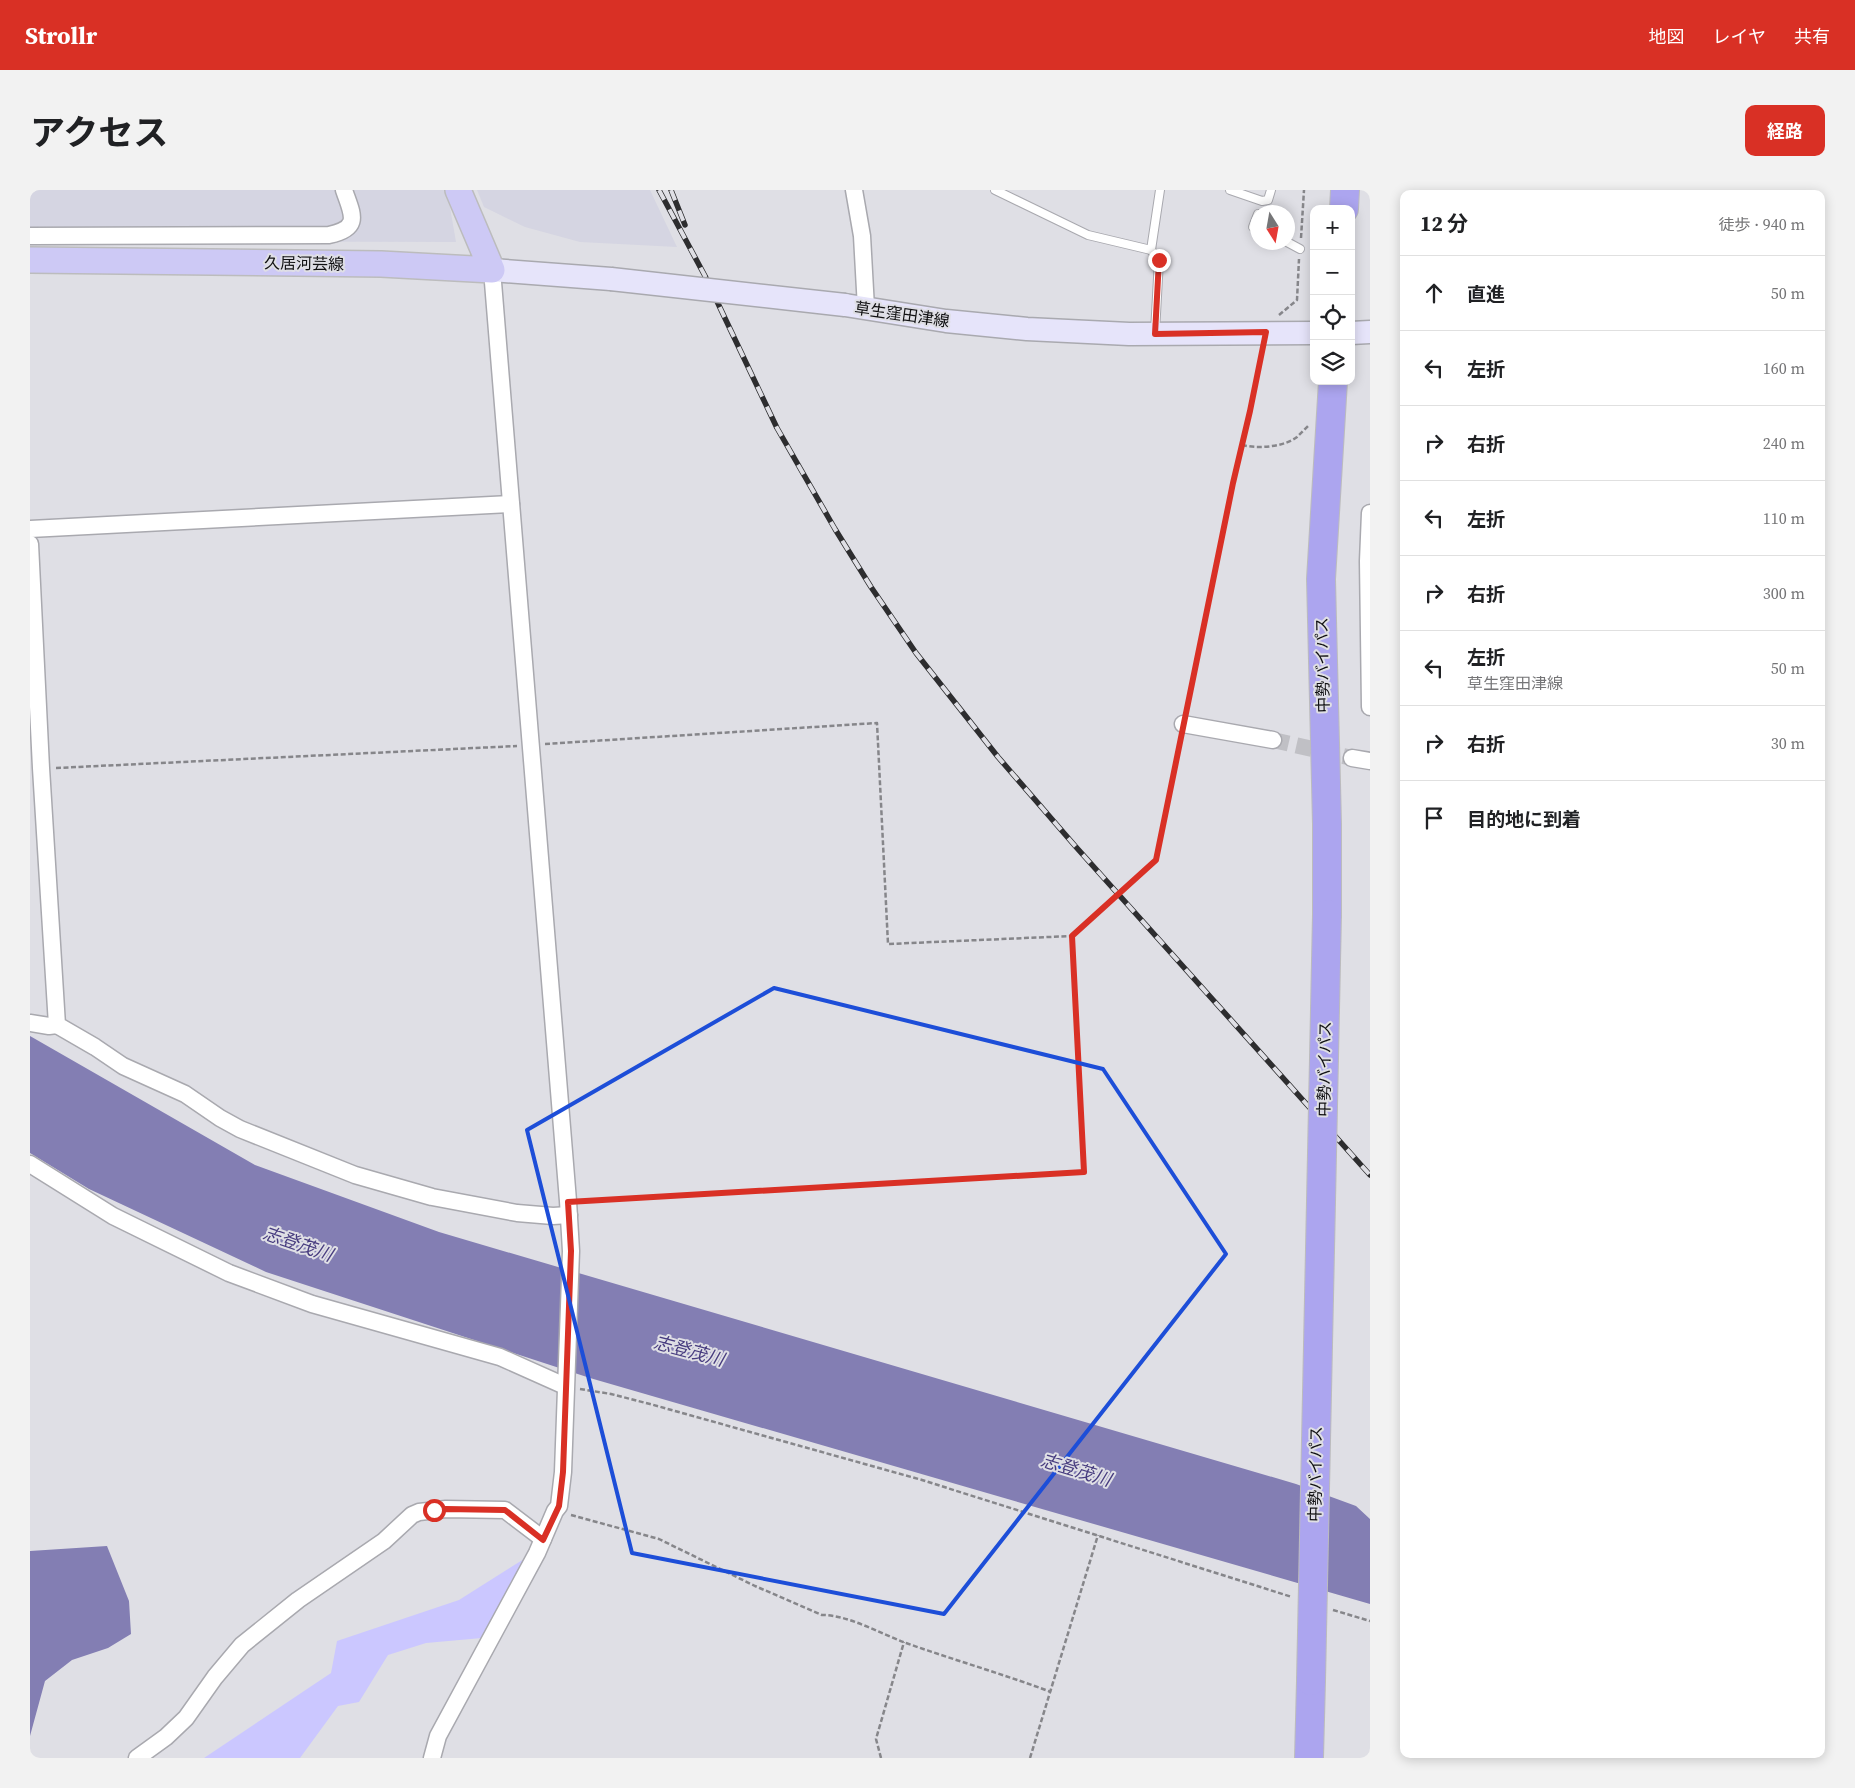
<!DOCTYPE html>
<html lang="ja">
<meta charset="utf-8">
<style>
body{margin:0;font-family:"Source Serif 4","Noto Sans JP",serif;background:#f2f2f2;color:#202124}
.controls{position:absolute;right:15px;top:15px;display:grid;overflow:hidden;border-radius:10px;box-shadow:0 2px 12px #0003}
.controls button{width:45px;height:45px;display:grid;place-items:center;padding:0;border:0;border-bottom:1px solid #e0e0e0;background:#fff;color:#202124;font:25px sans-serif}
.compass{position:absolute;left:1220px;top:15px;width:45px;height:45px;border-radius:50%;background:#fff;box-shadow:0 2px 12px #0003;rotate:169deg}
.stop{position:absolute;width:15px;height:15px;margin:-11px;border:4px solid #d93025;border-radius:50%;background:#fff}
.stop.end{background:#d93025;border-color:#fff;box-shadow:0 1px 5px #0008}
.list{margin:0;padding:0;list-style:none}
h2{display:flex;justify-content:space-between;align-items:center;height:65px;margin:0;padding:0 20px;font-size:21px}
h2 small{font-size:16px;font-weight:400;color:#757577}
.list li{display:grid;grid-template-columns:32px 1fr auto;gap:15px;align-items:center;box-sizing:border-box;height:75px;padding:0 20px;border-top:1px solid #e0e0e0}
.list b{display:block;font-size:19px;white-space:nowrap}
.list p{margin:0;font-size:16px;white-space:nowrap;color:#757577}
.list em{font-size:16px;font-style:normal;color:#757577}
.icon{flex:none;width:28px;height:28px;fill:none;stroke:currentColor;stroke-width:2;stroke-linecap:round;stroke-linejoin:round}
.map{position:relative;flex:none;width:1340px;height:1568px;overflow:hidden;border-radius:10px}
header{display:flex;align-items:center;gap:30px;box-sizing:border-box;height:70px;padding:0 25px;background:#d93025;color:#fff}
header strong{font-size:24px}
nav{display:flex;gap:28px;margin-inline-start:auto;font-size:18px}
.intro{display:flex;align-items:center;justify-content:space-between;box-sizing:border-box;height:120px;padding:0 30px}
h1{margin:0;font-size:35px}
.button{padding:12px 22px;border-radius:10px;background:#d93025;color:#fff;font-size:18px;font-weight:700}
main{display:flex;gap:30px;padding:0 30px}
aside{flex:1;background:#fff;border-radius:10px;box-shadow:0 2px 12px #0003}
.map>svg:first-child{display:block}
</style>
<header>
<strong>Strollr</strong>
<nav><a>地図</a><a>レイヤ</a><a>共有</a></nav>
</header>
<div class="intro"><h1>アクセス</h1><a class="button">経路</a></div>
<main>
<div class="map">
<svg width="1340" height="1568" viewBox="0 0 1340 1568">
<rect width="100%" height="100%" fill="#dfdfe5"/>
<!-- built -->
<g fill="#d5d5e2">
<polygon points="0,0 417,0 426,52 0,51"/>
<polygon points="447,0 620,0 647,57 550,52 495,37 454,17"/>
</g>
<!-- green -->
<polygon fill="#cbc7ff" points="494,1369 452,1448 396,1453 358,1465 329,1512 308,1516 270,1568 174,1568 301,1483 307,1451 429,1410"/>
<!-- water -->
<g fill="#837eb3">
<polygon points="0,846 225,975 409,1042 1266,1294 1326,1316 1340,1329 1340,1414 560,1188 236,1082 59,999 0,963"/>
<polygon points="77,1356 99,1411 101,1444 78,1458 42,1470 15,1491 0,1546 0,1361"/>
</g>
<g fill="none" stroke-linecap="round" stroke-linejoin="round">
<!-- street-tunnel -->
<polyline stroke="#c0c0c5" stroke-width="16" stroke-dasharray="16 8" stroke-linecap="butt" points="1243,550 1322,568"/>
<defs>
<g id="lane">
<polyline points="965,0 1058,45 1121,60"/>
<polyline points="1200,0 1232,11 1238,10 1241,0"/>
<polyline points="1228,24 1223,37 1228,39"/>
<polyline points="1257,52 1270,59"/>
<polyline points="1125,142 1129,70 1121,60 1130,0"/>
</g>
<g id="street">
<polyline points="824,0 832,46 836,118"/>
<path d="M0,46L299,45C332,38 322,24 314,0"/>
<polyline points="1340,323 1338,371 1340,517"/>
<polyline points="0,339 481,314"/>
<polyline points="0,354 11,578 27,835 65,857 93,876 155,904 190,928 210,939 325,985 402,1007 487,1023 523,1026 539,1025"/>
<polyline points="1153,534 1243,550"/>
<polyline points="1322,568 1340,571"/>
<polyline points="0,833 19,836 27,835"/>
<polyline points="0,974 83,1026 199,1083 282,1114 470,1167 535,1196"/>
<polyline points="107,1568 136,1547 156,1528 185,1487 212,1455 268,1410 354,1351 382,1325 389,1322 416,1319 475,1320 513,1349"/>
<polyline points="402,1568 408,1546 507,1363 525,1321 529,1316 533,1282 541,1061 538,1011 462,80"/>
</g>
<g id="secondary">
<polyline points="462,80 581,89"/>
<polyline points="815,115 916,131 997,139 1099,144 1284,143"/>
<polyline points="1321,143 1340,142"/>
</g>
<polyline id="primary" points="0,70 351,74 462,80 428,0"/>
<g id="highway">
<polyline points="1314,19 1315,0"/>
<polyline points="1297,724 1297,634 1291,389 1303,191"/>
<polyline points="1279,1568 1281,1491"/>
</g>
</defs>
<!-- lane casing -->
<use href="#lane" stroke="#a9a9af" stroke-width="10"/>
<!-- street casing -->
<use href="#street" stroke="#a9a9af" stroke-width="19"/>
<!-- secondary casing -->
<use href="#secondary" stroke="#a9a9af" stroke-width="25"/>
<!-- primary casing -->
<use href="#primary" stroke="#bcbcbd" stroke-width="28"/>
<!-- highway casing -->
<use href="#highway" stroke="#bcbcbd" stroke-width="30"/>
<!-- path -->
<g stroke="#86868a" stroke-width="2.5" stroke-dasharray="5 2.5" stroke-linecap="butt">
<polyline points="1271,48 1274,0"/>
<polyline points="1249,125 1267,110 1269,69"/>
<path d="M1212,255C1228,259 1254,257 1267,247C1271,243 1275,239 1279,235"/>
<polyline points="1156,519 1203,293 1220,221 1232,160"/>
<polyline points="515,554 847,533 858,754 1042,746"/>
<polyline points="26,578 487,556"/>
<polyline points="553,1011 1054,982 1042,746 1126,670 1150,549"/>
<polyline points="550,1199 581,1204 620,1214 892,1290 1262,1407"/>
<path d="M541,1325L629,1349L725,1396L792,1425C819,1425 851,1444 876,1453C924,1470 973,1484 1021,1502"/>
<polyline points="1303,1420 1340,1431"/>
<polyline points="851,1568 846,1549 874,1452"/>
<polyline points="1000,1568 1068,1345"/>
</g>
<!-- lane -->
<use href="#lane" stroke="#fff" stroke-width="8"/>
<!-- street -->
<use href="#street" stroke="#fff" stroke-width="16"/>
<!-- secondary -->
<use href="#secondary" stroke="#e6e4fa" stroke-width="22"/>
<!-- primary -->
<use href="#primary" stroke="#cdc9f5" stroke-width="25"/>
<!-- highway -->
<use href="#highway" stroke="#aca5ef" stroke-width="28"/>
<defs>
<g id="rail">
<polyline points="629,0 675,86 747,238 805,339 841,397 886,463 968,567 1046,657 1340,985"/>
<polyline points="641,0 655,35"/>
</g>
</defs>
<!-- rail casing -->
<use href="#rail" stroke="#2d2d2f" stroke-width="5.5"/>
<!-- rail -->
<use href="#rail" stroke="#dfdfe5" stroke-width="4" stroke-dasharray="11" stroke-linecap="butt"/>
<defs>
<polyline id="secondary-bridge" points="581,89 815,115"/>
<polyline id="highway-bridge" points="1281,1491 1297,724"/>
</defs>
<!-- secondary-bridge casing -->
<use href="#secondary-bridge" stroke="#a9a9af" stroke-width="25" stroke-linecap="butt"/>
<!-- highway-bridge casing -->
<use href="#highway-bridge" stroke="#bcbcbd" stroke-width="30" stroke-linecap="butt"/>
<!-- secondary-bridge -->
<use href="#secondary-bridge" stroke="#e6e4fa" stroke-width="22"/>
<!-- highway-bridge -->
<use href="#highway-bridge" stroke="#aca5ef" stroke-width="28"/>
</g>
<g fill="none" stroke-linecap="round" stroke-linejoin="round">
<!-- route -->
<polyline stroke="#d93025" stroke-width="6" points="404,1320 416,1319 475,1320 513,1350 529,1316 533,1282 541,1061 538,1012 1054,982 1042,746 1126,670 1203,293 1220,221 1236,142 1125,144 1129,70"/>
</g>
<!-- marked area -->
<path fill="none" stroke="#1d4ed8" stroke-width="4" stroke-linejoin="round" d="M744,798L1073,879L1196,1064L914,1424L602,1363L497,940Z"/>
<g text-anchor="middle" stroke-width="4" stroke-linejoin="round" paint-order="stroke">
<!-- street labels -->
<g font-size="16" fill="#101012" stroke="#dfdfe5">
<text transform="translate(274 73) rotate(1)" y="6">久居河芸線</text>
<text transform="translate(872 124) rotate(8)" y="6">草生窪田津線</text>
<text transform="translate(1292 475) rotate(-91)" y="6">中勢バイパス</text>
<text transform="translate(1294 879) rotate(-89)" y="6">中勢バイパス</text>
<text transform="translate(1285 1284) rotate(-89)" y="6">中勢バイパス</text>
</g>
<!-- water labels -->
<g font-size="18" font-style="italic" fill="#473c7f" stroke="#dfdfe5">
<text transform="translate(268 1054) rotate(19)" y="6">志登茂川</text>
<text transform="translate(659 1161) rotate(15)" y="6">志登茂川</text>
<text transform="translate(1046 1280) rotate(17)" y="6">志登茂川</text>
</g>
</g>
</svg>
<div class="controls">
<button>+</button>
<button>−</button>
<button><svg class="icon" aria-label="locate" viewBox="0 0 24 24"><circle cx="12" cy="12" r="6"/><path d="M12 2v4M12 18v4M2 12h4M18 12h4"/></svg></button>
<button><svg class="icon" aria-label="layers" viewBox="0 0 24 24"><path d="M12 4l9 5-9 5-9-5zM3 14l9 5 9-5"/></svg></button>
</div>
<svg class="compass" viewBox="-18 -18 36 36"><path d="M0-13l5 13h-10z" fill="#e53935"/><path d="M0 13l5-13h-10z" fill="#757577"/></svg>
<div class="stop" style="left:404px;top:1320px"></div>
<div class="stop end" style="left:1129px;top:70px"></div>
</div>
<aside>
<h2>12 分<small>徒歩 · 940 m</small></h2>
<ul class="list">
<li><svg class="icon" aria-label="ahead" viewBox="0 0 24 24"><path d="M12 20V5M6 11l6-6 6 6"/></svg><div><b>直進</b></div><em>50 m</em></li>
<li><svg class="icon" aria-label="left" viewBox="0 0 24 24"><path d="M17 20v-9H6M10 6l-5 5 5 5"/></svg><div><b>左折</b></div><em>160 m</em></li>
<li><svg class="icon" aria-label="right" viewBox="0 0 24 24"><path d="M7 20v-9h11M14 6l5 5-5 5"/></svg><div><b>右折</b></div><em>240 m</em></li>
<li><svg class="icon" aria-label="left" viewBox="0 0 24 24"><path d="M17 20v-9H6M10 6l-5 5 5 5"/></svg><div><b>左折</b></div><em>110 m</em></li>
<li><svg class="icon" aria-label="right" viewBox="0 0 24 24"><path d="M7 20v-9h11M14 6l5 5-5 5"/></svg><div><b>右折</b></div><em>300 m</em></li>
<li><svg class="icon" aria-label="left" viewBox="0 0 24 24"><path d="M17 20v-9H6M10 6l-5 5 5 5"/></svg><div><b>左折</b><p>草生窪田津線</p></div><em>50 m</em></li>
<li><svg class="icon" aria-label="right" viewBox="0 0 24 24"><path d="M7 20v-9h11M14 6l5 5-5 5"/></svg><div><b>右折</b></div><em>30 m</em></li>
<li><svg class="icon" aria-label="arrive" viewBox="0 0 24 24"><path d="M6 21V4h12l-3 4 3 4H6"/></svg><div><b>目的地に到着</b></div></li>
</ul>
</aside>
</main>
